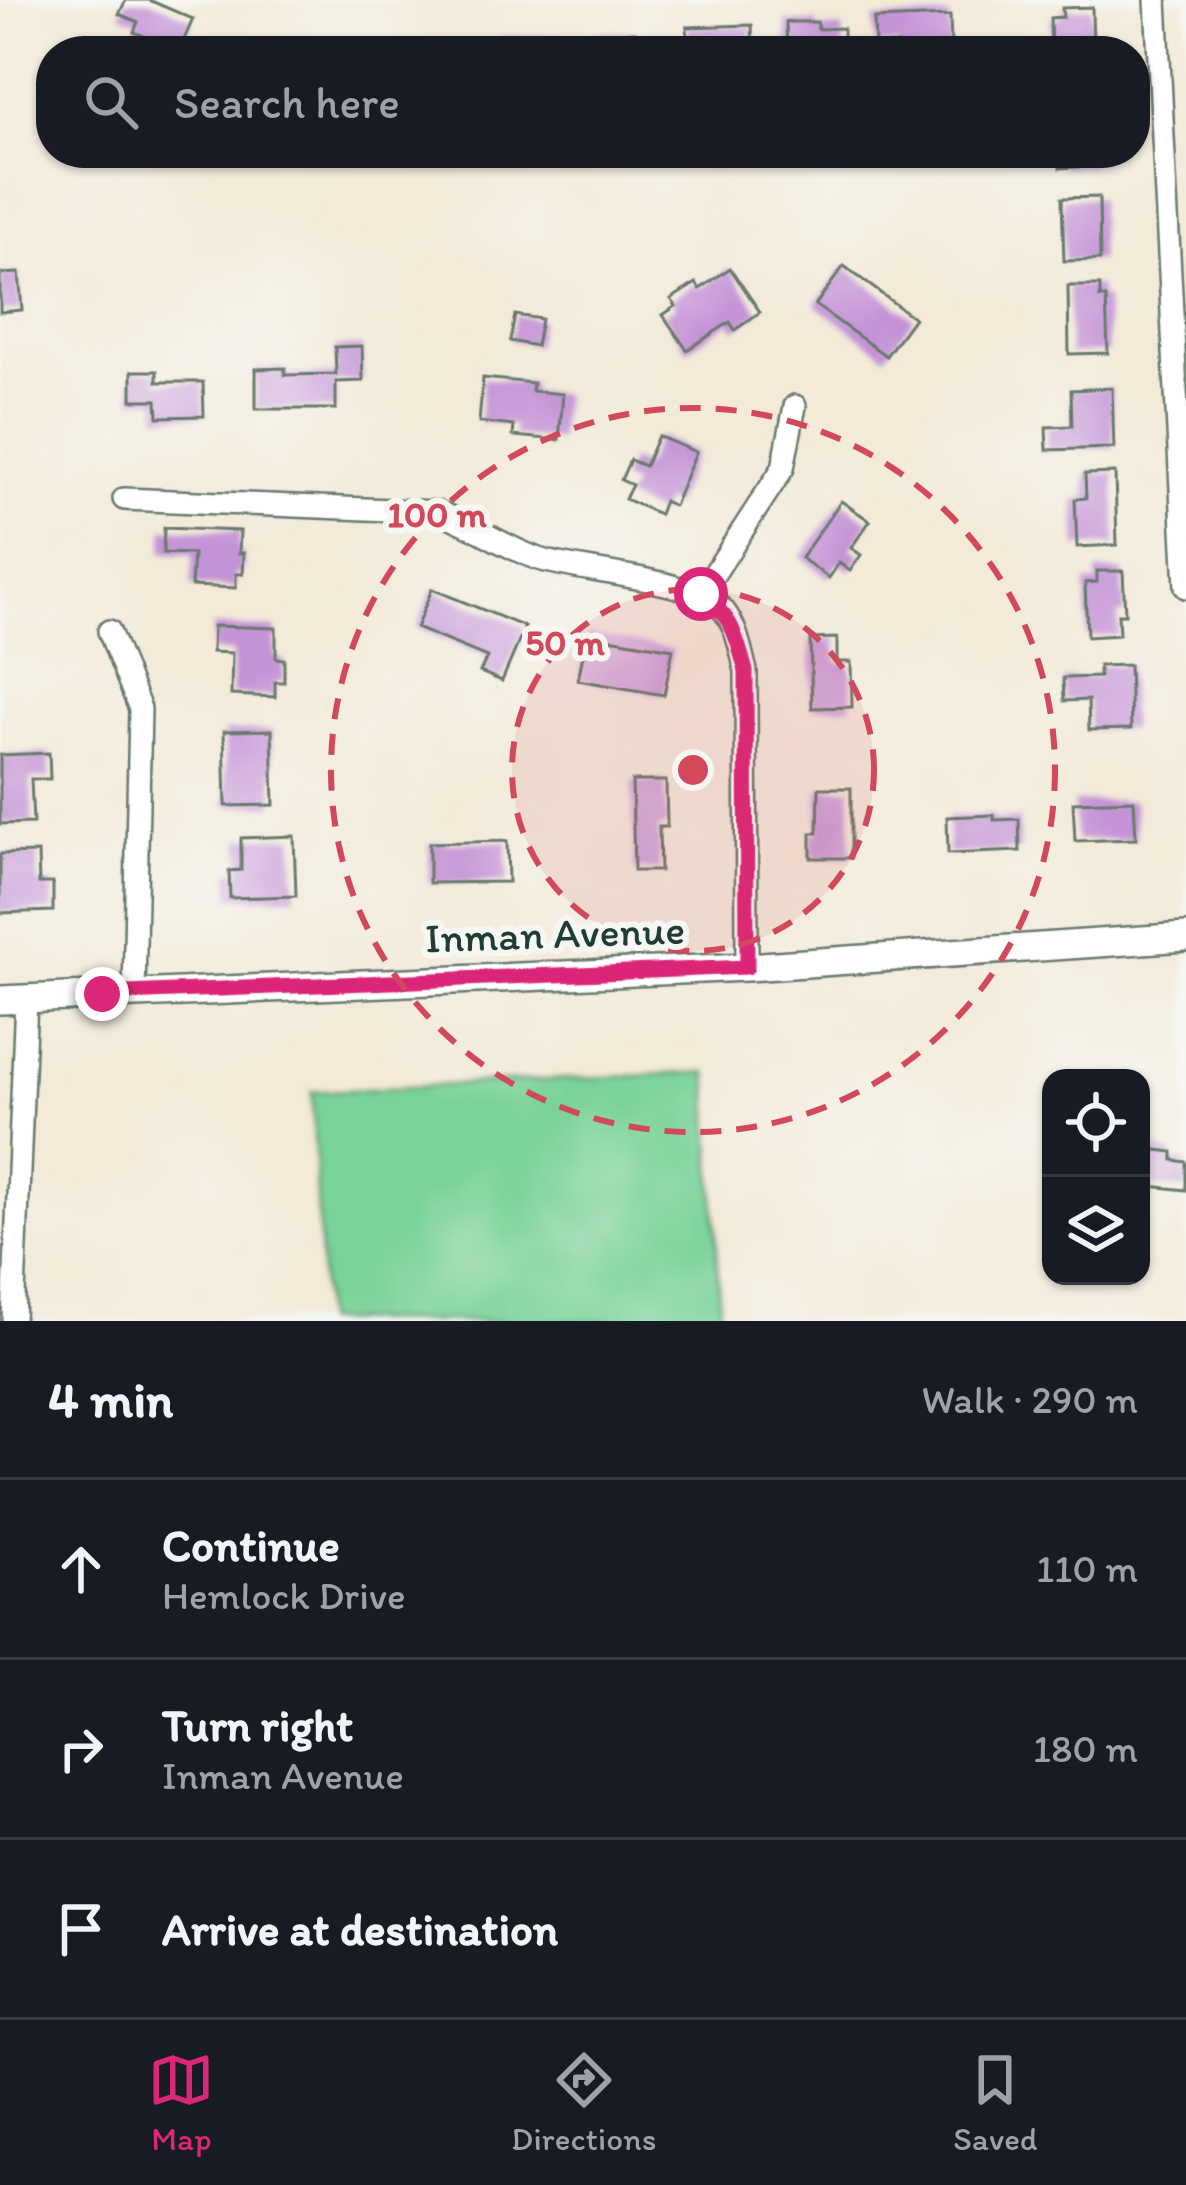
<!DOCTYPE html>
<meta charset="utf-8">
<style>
body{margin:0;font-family:Itim,sans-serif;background:#242831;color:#f1f3f6}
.controls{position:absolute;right:36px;bottom:36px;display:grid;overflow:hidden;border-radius:24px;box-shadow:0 3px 9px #0004}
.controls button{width:108px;height:108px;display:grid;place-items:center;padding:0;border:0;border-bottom:3px solid #363941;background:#171b24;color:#f1f3f6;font:60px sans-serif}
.stop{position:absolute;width:36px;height:36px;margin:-27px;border:9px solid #db2777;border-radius:50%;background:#fff}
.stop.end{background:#db2777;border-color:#fff;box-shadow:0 3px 12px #0008}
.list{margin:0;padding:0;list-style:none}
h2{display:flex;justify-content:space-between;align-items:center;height:156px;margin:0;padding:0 48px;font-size:51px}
h2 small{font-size:39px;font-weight:400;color:#9ea1a6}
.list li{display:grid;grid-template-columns:78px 1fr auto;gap:36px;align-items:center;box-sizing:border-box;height:180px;padding:0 48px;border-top:3px solid #363941}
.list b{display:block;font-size:45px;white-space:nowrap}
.list p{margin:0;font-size:39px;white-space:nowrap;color:#9ea1a6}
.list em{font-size:39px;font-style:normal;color:#9ea1a6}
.icon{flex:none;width:66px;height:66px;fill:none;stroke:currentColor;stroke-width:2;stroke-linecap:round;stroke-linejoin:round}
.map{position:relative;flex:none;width:1186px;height:1321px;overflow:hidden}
.search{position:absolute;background:#171b24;box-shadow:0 3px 9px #0004;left:36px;right:36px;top:36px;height:132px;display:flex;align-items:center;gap:30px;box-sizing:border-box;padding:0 42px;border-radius:48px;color:#9ea1a6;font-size:45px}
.sheet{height:696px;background:#171b24}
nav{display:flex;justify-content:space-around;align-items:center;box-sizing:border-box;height:168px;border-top:3px solid #363941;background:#171b24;font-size:33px;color:#9ea1a6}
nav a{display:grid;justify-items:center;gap:6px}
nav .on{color:#db2777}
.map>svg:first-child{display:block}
</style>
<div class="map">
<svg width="1186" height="1321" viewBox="0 0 1186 1321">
<rect width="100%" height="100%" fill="#f6f6f2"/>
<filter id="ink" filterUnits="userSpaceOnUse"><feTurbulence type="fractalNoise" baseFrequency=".00833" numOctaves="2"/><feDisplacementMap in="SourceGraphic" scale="24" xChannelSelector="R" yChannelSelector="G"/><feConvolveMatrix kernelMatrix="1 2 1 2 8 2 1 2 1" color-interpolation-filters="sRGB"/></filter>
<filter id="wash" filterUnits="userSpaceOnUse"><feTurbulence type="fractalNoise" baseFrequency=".004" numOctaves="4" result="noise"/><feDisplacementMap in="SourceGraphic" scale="48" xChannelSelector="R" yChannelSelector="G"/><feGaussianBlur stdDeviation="2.7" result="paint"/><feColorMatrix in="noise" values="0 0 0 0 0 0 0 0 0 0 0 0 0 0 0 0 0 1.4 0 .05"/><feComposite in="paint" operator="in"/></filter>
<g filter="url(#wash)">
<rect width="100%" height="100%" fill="#f3ead8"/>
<!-- green -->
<polygon fill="#78d299" stroke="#4c8866" stroke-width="3" points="708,1072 720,1321 323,1321 312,1092"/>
<g id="blocks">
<!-- building -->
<g fill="#c593d7">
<polygon points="126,0 149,0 193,19 179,51 134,32 138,22 119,14"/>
<polygon points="1092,7 1093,51 1051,51 1050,18 1063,17 1062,8"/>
<polygon points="950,16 951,51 898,51 898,44 875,45 874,19"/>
<polygon points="786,22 817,22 818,29 843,28 843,51 787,51"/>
<polygon points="752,25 753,51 688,51 687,27"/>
<polygon points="635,32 635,38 659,38 660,51 595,51 594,33"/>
<polygon points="564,35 565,51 501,51 500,37"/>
<polygon points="1060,153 1092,153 1092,166 1060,168"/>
<polygon points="1099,197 1100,260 1064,261 1062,198"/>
<polygon points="844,266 914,318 886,356 815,305"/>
<polygon points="730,268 760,312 735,330 730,322 687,350 663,315 676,306 671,299 696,283 700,289"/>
<polygon points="19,273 22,310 0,312 0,274"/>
<polygon points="1068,286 1100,286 1100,298 1106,298 1108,353 1069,354"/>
<polygon points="515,315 541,319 536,346 510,341"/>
<polygon points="362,346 363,381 336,382 336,409 256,409 256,369 285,368 285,375 336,374 335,347"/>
<polygon points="132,371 157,371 157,382 203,382 204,416 158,417 157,400 132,400"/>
<polygon points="483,378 533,383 532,391 563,394 559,440 513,436 514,426 479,422"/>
<polygon points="1112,388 1114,448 1047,450 1046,427 1072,426 1071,390"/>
<polygon points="658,436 696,452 674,506 664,501 659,514 625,499 632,485 621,480 630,460 645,466"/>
<polygon points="1115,473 1117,545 1077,547 1075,499 1086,498 1085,474"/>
<polygon points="841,501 870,521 851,548 861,555 850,571 839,563 829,578 801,558"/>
<polygon points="164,528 240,531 239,553 244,553 243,574 236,574 236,588 191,586 193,554 163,553"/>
<polygon points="1097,571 1123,571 1125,614 1118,614 1119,635 1087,637 1085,583 1097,582"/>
<polygon points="432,589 525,627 502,681 480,672 487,657 416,628"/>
<polygon points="213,626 276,628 276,658 284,659 284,682 275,682 275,697 231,695 232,653 212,652"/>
<polygon points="587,634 673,649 664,695 578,680"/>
<polygon points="837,638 837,662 851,662 852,707 812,708 810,639"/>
<polygon points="1129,665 1131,729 1089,730 1088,700 1064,701 1063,678 1099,677 1099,666"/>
<polygon points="272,730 274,805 226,806 224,731"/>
<polygon points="49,753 50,779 31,779 33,823 0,824 0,755"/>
<polygon points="632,781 666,781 667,827 659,827 660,871 634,871"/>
<polygon points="819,788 851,788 851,858 811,858 811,833 818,833"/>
<polygon points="1134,800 1136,839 1075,841 1073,802"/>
<polygon points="994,815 994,820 1019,819 1020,851 948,854 947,817"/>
<polygon points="294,836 296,896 230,898 229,871 241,870 241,838"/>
<polygon points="507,841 508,882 429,883 429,843"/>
<polygon points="38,853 39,883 53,883 53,911 0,913 0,854"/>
<polygon points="1141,1148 1173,1152 1173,1160 1186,1162 1186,1190 1141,1185"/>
</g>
</g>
</g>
<g filter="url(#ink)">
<use href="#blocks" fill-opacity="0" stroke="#697a6d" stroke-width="3"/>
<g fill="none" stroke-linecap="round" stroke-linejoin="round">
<defs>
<g id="street">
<polyline points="1156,0 1186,587"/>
<path d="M124,499L438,512C473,524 503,547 539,559C580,572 698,579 724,611C737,627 741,652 746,671L747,967"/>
<polyline points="701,594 783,468 795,406"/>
<polyline points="109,631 140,709 134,993"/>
<polyline points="13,1321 26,998"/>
</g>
<polyline id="secondary" points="0,1000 747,967 1186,937"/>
</defs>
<!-- street casing -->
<use href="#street" stroke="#697a6d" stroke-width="26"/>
<!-- secondary casing -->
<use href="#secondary" stroke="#697a6d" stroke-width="32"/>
<!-- street -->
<use href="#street" stroke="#fff" stroke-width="21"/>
<!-- secondary -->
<use href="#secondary" stroke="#fff" stroke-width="27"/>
</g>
</g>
<g fill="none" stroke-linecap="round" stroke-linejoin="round" filter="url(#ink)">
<!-- route -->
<path stroke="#db2777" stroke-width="15" d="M102,994L747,967L746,671C735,634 734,618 701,594"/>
</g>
<!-- distance rings -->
<circle cx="693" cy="770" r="181" fill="#d1495b" fill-opacity=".12"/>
<g fill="none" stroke="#d1495b" stroke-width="6" stroke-dasharray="21 15">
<circle cx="693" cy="770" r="181"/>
<circle cx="693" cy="770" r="362"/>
</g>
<g text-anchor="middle" stroke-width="12" stroke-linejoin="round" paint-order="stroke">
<!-- street labels -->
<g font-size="42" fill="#1f3d34" stroke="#f6f6f2">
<text transform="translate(555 933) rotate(-2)" y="15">Inman Avenue</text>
</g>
</g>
<circle cx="693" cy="770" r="18" fill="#d1495b" stroke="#f6f6f2" stroke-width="6"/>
<g font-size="36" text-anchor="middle" font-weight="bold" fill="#d1495b" stroke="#f6f6f2" stroke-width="12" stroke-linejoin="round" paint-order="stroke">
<text x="437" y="527">100 m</text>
<text x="565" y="655">50 m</text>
</g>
</svg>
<div class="controls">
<button><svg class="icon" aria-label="locate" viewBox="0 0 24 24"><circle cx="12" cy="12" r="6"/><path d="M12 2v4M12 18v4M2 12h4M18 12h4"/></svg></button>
<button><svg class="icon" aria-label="layers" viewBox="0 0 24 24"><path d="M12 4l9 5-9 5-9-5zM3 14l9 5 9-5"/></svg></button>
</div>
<div class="stop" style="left:701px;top:594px"></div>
<div class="stop end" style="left:102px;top:994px"></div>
<div class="search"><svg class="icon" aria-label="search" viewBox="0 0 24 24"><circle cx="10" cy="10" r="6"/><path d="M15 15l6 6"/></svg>Search here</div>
</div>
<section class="sheet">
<h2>4 min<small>Walk · 290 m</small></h2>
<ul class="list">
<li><svg class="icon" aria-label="ahead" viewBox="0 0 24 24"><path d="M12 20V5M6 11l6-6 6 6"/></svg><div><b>Continue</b><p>Hemlock Drive</p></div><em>110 m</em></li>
<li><svg class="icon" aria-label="right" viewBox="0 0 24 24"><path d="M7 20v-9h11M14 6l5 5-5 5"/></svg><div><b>Turn right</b><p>Inman Avenue</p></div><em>180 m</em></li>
<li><svg class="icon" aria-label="arrive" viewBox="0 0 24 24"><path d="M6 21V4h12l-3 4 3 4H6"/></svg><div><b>Arrive at destination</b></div></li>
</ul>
</section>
<nav>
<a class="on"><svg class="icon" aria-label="map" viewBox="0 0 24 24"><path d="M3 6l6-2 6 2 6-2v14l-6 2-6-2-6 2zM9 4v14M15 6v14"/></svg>Map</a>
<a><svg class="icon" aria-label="directions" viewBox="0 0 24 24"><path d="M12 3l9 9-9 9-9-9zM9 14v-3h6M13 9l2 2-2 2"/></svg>Directions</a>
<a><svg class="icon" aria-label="saved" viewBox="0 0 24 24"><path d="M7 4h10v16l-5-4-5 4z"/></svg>Saved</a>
</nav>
